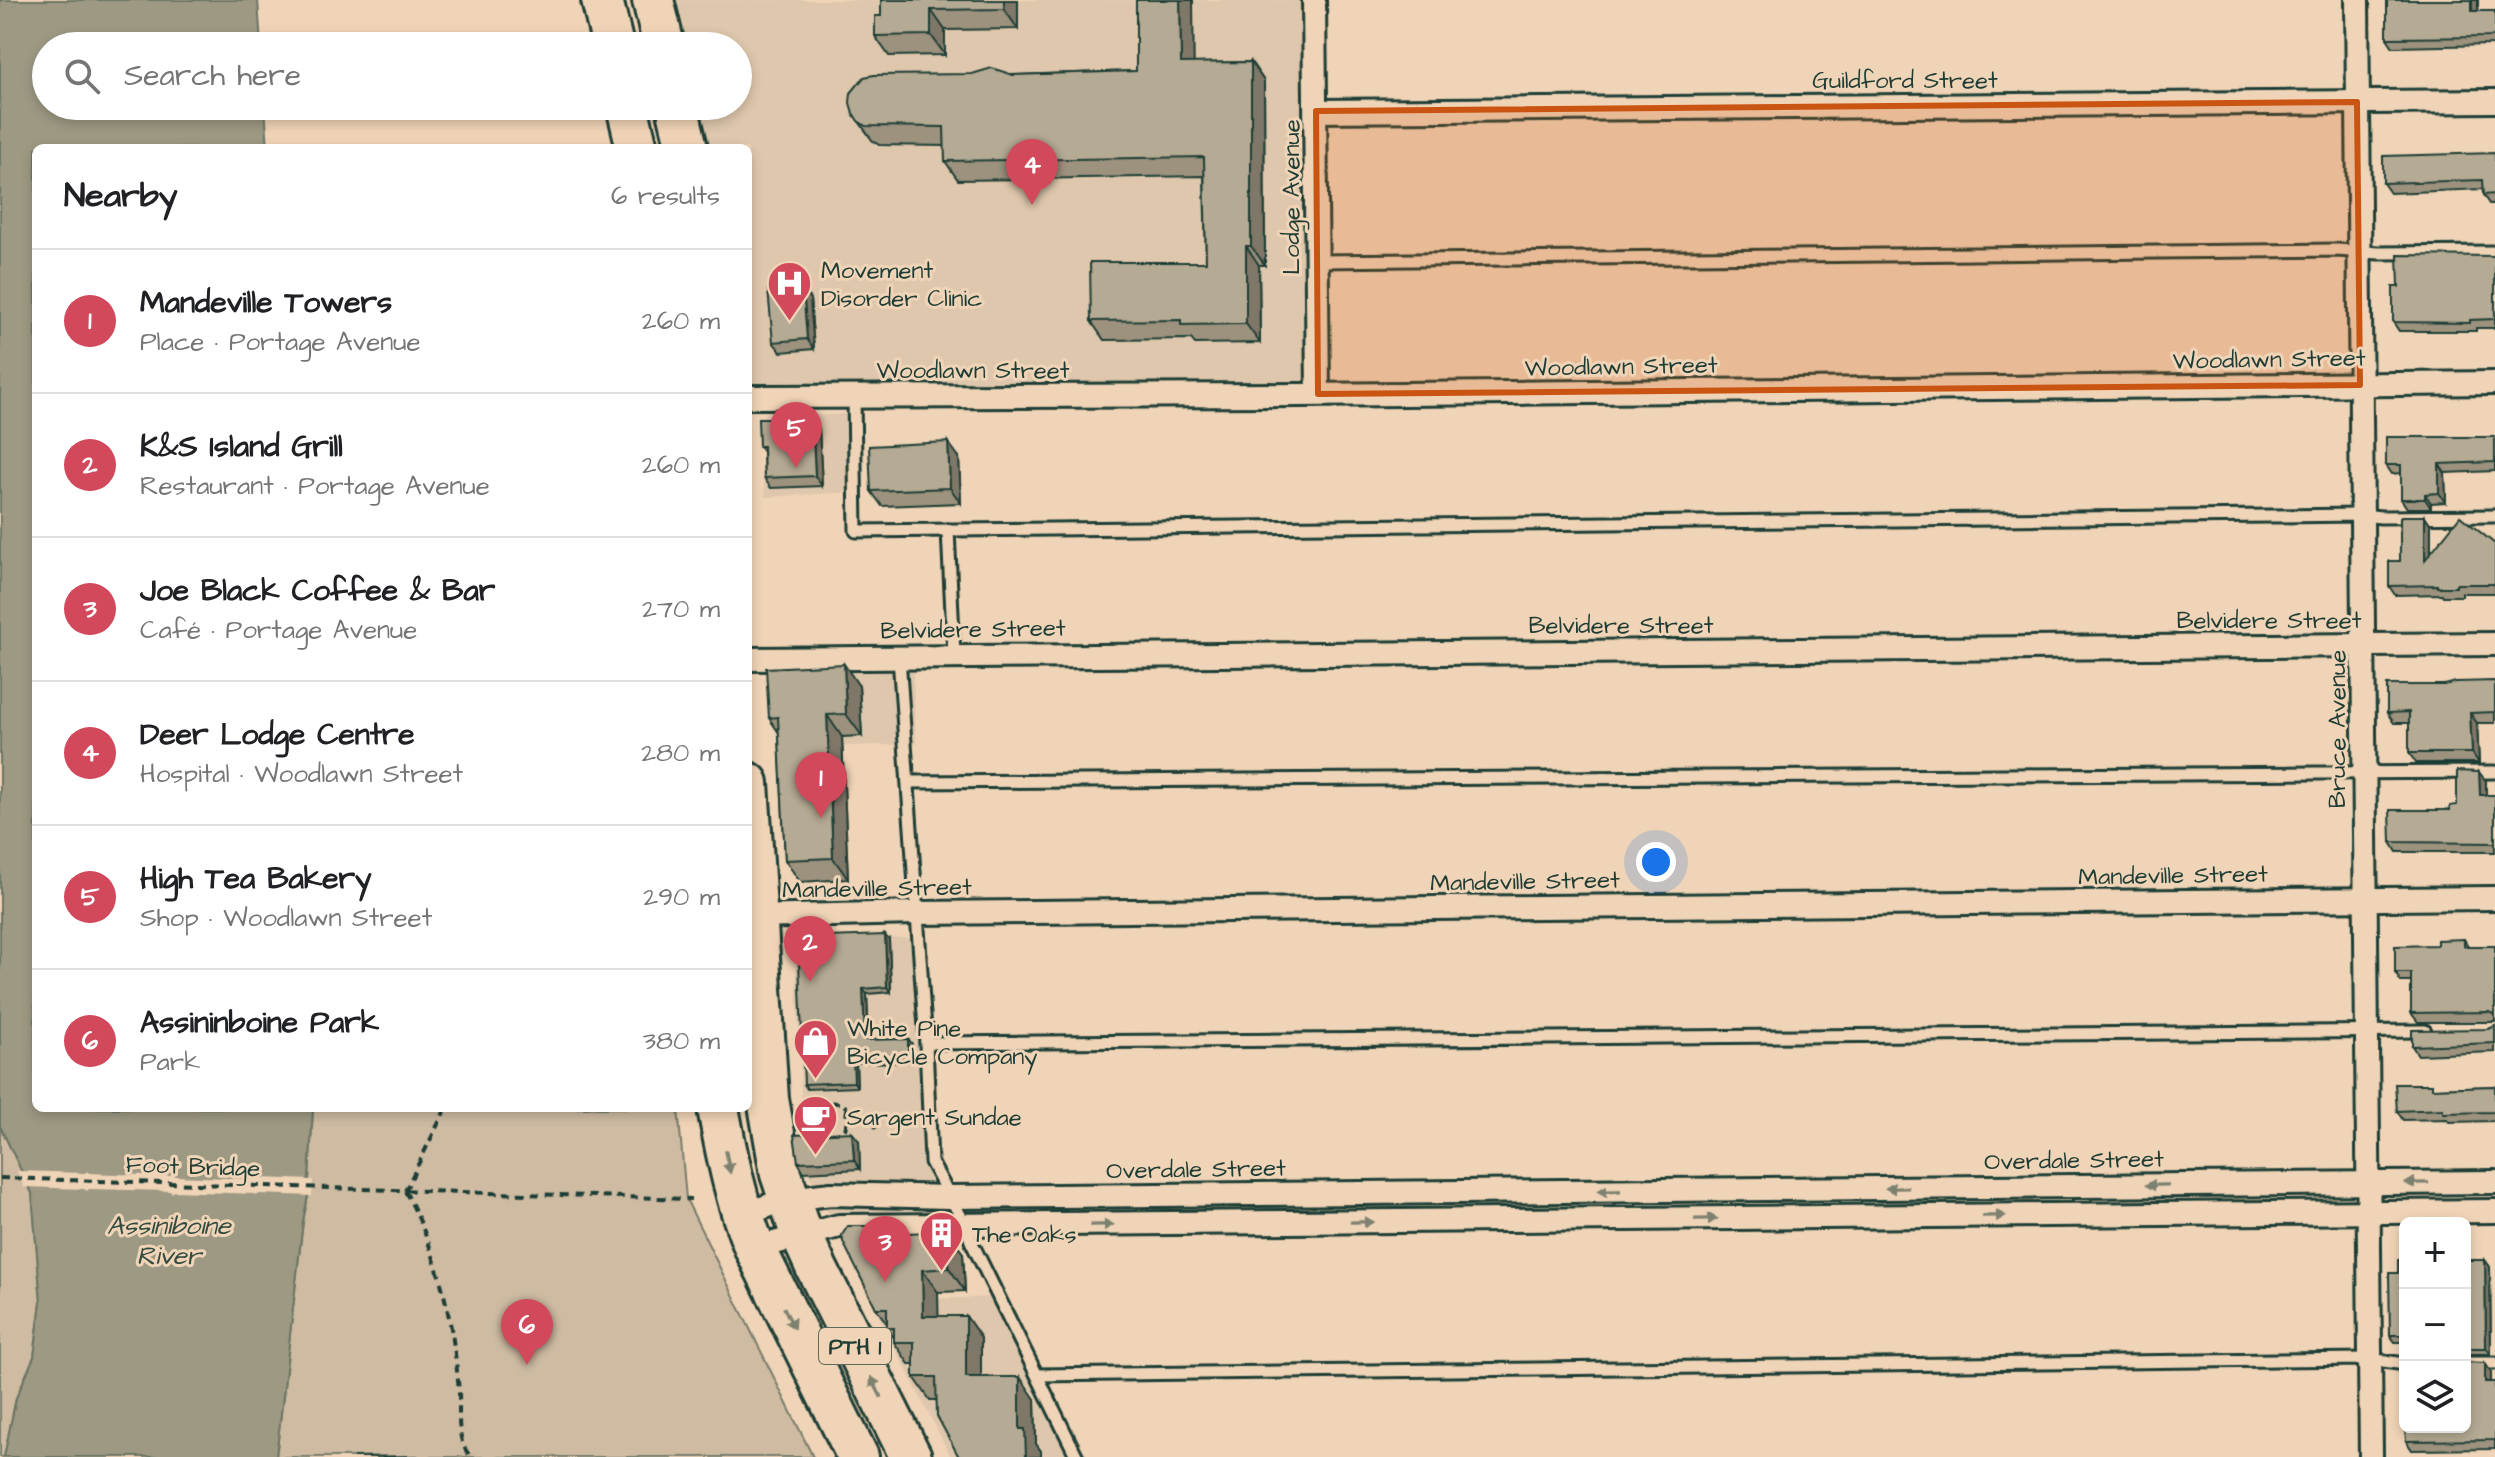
<!DOCTYPE html>
<meta charset="utf-8">
<style>
body{margin:0;font-family:"Architects Daughter",sans-serif;background:#f2f2f2;color:#202124}
.controls{position:absolute;right:24px;bottom:24px;display:grid;overflow:hidden;border-radius:12px;box-shadow:0 4px 12px #0003}
.controls button{width:72px;height:72px;display:grid;place-items:center;padding:0;border:0;border-bottom:2px solid #e0e0e0;background:#fff;color:#202124;font:40px sans-serif}
.you{position:absolute;left:1656px;top:862px;width:28px;height:28px;margin:-20px;border:6px solid #fff;border-radius:50%;background:#1a73e8;box-shadow:0 0 0 12px #1a73e833}
.badge{display:grid;place-items:center;width:52px;height:52px;border-radius:50%;background:#d1495b;color:#fff;font-size:26px;font-weight:700}
.pin{position:absolute;translate:-50% -66px;filter:drop-shadow(0 2px 4px #0008)}
.pin::after{content:'';position:absolute;top:42px;width:28px;height:24px;background:inherit;clip-path:polygon(0 0,100% 0,50% 100%)}
.list{margin:0;padding:0;list-style:none}
h2{display:flex;justify-content:space-between;align-items:center;height:104px;margin:0;padding:0 32px;font-size:34px}
h2 small{font-size:26px;font-weight:400;color:#757577}
.list li{display:grid;grid-template-columns:52px 1fr auto;gap:24px;align-items:center;box-sizing:border-box;height:144px;padding:0 32px;border-top:2px solid #e0e0e0}
.list b{display:block;font-size:30px;white-space:nowrap}
.list p{margin:0;font-size:26px;white-space:nowrap;color:#757577}
.list em{font-size:26px;font-style:normal;color:#757577}
.icon{flex:none;width:44px;height:44px;fill:none;stroke:currentColor;stroke-width:2;stroke-linecap:round;stroke-linejoin:round}
.map{position:relative;flex:none;width:2495px;height:1457px;overflow:hidden}
.search{position:absolute;background:#fff;box-shadow:0 4px 12px #0003;left:32px;top:32px;width:720px;height:88px;display:flex;align-items:center;gap:20px;box-sizing:border-box;padding:0 28px;border-radius:44px;color:#757577;font-size:30px}
.panel{position:absolute;background:#fff;box-shadow:0 4px 12px #0003;left:32px;top:144px;width:720px;height:968px;border-radius:12px}
.map>svg:first-child{display:block}
</style>
<div class="map">
<svg width="2495" height="1457" viewBox="0 0 2495 1457">
<rect width="100%" height="100%" fill="#f0d4b7"/>
<filter id="ink" filterUnits="userSpaceOnUse"><feTurbulence type="fractalNoise" baseFrequency=".0125" numOctaves="2"/><feDisplacementMap in="SourceGraphic" scale="16" xChannelSelector="R" yChannelSelector="G"/><feConvolveMatrix kernelMatrix="1 2 1 2 8 2 1 2 1" color-interpolation-filters="sRGB"/></filter>
<g filter="url(#ink)">
<!-- built -->
<g fill="#dec7ac">
<polygon points="653,0 1314,0 1318,394 748,397 748,148 687,148 677,106 738,106 738,46 664,46"/>
<polygon points="851,414 854,492 765,497 759,418"/>
<polygon points="912,657 916,744 783,748 777,659"/>
<polygon points="795,937 925,938 940,1169 951,1195 913,1195 915,1299 1004,1297 1088,1457 951,1457 870,1299 804,1164"/>
</g>
<!-- green -->
<g fill="#cebba2" stroke="#767c6b" stroke-width="2">
<polygon points="313,1108 678,1108 686,1199 813,1457 276,1457 303,1221 308,1196"/>
<polygon points="0,1126 32,1193 41,1302 34,1357 16,1398 4,1457 0,1457"/>
</g>
<!-- water -->
<polygon fill="#9d9983" stroke="#6b7463" stroke-width="2" points="0,0 258,0 261,46 46,46 46,106 265,106 268,148 36,148 36,928 34,938 36,1108 313,1108 308,1196 303,1221 276,1457 4,1457 16,1398 34,1357 41,1302 32,1193 0,1126"/>
<!-- pier -->
<polygon fill="#f0d4b7" points="17,1171 85,1173 87,1171 89,1173 170,1176 172,1174 175,1176 255,1179 257,1177 260,1178 313,1180 312,1196 259,1194 257,1196 255,1194 174,1191 172,1193 170,1191 89,1189 87,1191 84,1189 24,1187"/>
<g fill="none" stroke-linecap="round" stroke-linejoin="round">
<defs>
<g id="lane">
<polyline points="1317,261 2337,250 2379,253 2495,252"/>
<polyline points="854,396 856,531 2361,515 2381,517 2495,516"/>
<polyline points="948,530 954,655"/>
<polyline points="899,657 926,1043 931,1162 966,1226 971,1241 1077,1457"/>
<polyline points="908,782 2495,772"/>
<polyline points="926,1043 2425,1031"/>
<polyline points="2465,1363 2495,1363"/>
<polyline points="1037,1375 2369,1359 2405,1364"/>
</g>
<g id="street">
<polyline points="1314,0 1318,394"/>
<polyline points="2357,0 2371,1457"/>
<polyline points="1316,111 2495,101"/>
<polyline points="748,397 1300,395 2495,383"/>
<polyline points="748,659 2495,644"/>
<polyline points="749,917 916,913 2495,898"/>
<polyline points="742,1215 788,1199 831,1194 950,1197 2495,1182"/>
<polyline points="755,1248 839,1226 2495,1211"/>
</g>
<g id="highway">
<polyline points="602,0 613,46"/>
<polyline points="653,0 664,46"/>
<polyline points="627,106 637,148"/>
<polyline points="677,106 687,148"/>
<polyline points="748,783 768,1099 781,1174 801,1234 816,1267 911,1457"/>
<path d="M718,1108C727,1156 736,1203 755,1248L858,1457"/>
</g>
</defs>
<!-- lane casing -->
<use href="#lane" stroke="#1f3d34" stroke-width="17"/>
<!-- street casing -->
<use href="#street" stroke="#1f3d34" stroke-width="28"/>
<!-- highway casing -->
<use href="#highway" stroke="#1f3d34" stroke-width="46"/>
<!-- path -->
<g stroke="#1f3d34" stroke-width="4" stroke-dasharray="8 6" stroke-linecap="butt">
<polyline points="817,1128 814,1104 816,1102 841,1103 847,1108"/>
<path d="M805,1129L817,1128C823,1132 839,1138 845,1129C847,1126 846,1113 847,1108L860,1111L877,1128"/>
<polyline points="0,1178 691,1199"/>
<path d="M405,1191C438,1251 454,1324 459,1393C460,1415 455,1440 471,1457"/>
<polyline points="405,1191 446,1108"/>
</g>
<!-- lane -->
<use href="#lane" stroke="#f0d4b7" stroke-width="11"/>
<!-- street -->
<use href="#street" stroke="#f0d4b7" stroke-width="22"/>
<!-- highway -->
<use href="#highway" stroke="#f0d4b7" stroke-width="40"/>
</g>
<!-- wall -->
<g fill="#9c927e" stroke="#1f3d34" stroke-width="2">
<polygon points="881,0 1018,0 1018,29 945,30 945,55 889,56 875,36 881,16"/>
<polygon points="2387,0 2478,0 2478,11 2495,11 2495,45 2393,47 2387,38"/>
<polygon points="1251,62 1264,81 1265,265 1259,265 1260,343 1195,344 1191,339 1104,340 1091,321 1206,262 1204,176 958,180 945,161 945,146 879,145 872,140 853,113 1013,75 1136,71 1194,63"/>
<polygon points="2495,153 2495,204 2489,204 2483,195 2483,189 2390,193 2383,183"/>
<polygon points="2495,256 2495,328 2476,328 2476,331 2399,331 2393,322 2399,287"/>
<polygon points="803,289 810,299 814,349 781,352 773,342"/>
<polygon points="819,428 822,486 771,488 764,478 763,452 759,446"/>
<polygon points="2495,437 2495,471 2445,473 2446,502 2431,503 2431,508 2407,508 2401,499 2401,473 2392,474 2386,465"/>
<polygon points="959,457 961,503 882,506 871,491"/>
<polygon points="2425,516 2431,525 2431,552 2495,544 2495,593 2462,593 2462,596 2443,596 2442,594 2395,595 2389,586 2400,561"/>
<polygon points="2495,681 2495,723 2477,723 2479,763 2416,763 2409,753 2409,723 2394,723 2387,713 2444,685"/>
<polygon points="859,686 862,736 842,737 848,879 800,882 785,860 779,733 769,718"/>
<polygon points="2486,781 2486,795 2495,795 2495,852 2397,852 2391,842 2457,805"/>
<polygon points="2464,939 2468,946 2495,946 2495,1022 2418,1022 2411,1013 2411,982 2401,982 2395,973 2437,945"/>
<polygon points="889,940 891,992 867,994 869,1040 908,1039 912,1044 912,1062 856,1063 857,1087 807,1089 804,1084"/>
<polygon points="2495,1026 2495,1052 2418,1055 2412,1046 2489,1029"/>
<polygon points="2495,1086 2495,1121 2449,1122 2447,1119 2403,1120 2397,1111 2435,1088"/>
<polygon points="859,1141 860,1169 804,1172 798,1162"/>
<polygon points="887,1226 892,1234 963,1253 965,1291 938,1292 938,1316 981,1338 981,1377 1035,1399 1036,1444 1041,1451 1041,1457 959,1457 936,1400 930,1400 914,1377 914,1364 909,1364 894,1342 894,1338 887,1328 887,1324 876,1308"/>
<polygon points="2405,1260 2405,1342 2395,1342 2390,1335 2398,1273"/>
<polygon points="2465,1260 2485,1260 2490,1267 2491,1354 2466,1354 2465,1353"/>
<polygon points="2491,1372 2491,1382 2495,1382 2495,1449 2412,1450 2406,1441 2465,1427"/>
</g>
<!-- shaded-wall -->
<g fill="#7f7767" stroke="#1f3d34" stroke-width="2">
<polygon points="1004,0 1018,0 1018,29 1004,9"/>
<polygon points="1180,0 1193,0 1194,83 1181,63"/>
<polygon points="2472,0 2478,0 2478,20 2472,11"/>
<polygon points="931,10 945,30 945,55 931,35"/>
<polygon points="1251,62 1264,81 1265,265 1251,246"/>
<polygon points="1246,246 1259,265 1260,343 1246,324"/>
<polygon points="803,289 810,299 814,349 807,339"/>
<polygon points="812,418 819,428 822,486 815,476"/>
<polygon points="948,442 959,457 961,503 950,488"/>
<polygon points="2439,464 2445,473 2446,502 2439,493"/>
<polygon points="2425,494 2431,503 2431,508 2425,499"/>
<polygon points="2425,516 2431,525 2431,569 2425,560"/>
<polygon points="844,664 859,686 862,736 846,714"/>
<polygon points="2470,713 2477,723 2479,763 2472,753"/>
<polygon points="827,715 842,737 848,879 833,858"/>
<polygon points="2479,772 2486,781 2486,804 2480,795"/>
<polygon points="885,935 889,940 891,992 887,987"/>
<polygon points="863,989 867,994 869,1045 865,1040"/>
<polygon points="908,1039 912,1044 912,1062 908,1057"/>
<polygon points="853,1058 856,1063 857,1087 854,1082"/>
<polygon points="852,1132 859,1141 860,1169 854,1160"/>
<polygon points="947,1231 963,1253 965,1291 949,1268"/>
<polygon points="2485,1260 2490,1267 2491,1354 2486,1348"/>
<polygon points="922,1270 938,1292 939,1338 923,1316"/>
<polygon points="966,1316 981,1338 981,1400 966,1377"/>
<polygon points="2485,1363 2491,1372 2491,1391 2485,1382"/>
<polygon points="1020,1377 1035,1399 1036,1444 1041,1451 1041,1457 1026,1457 1020,1429"/>
</g>
<!-- building -->
<g fill="#b5aa93" stroke="#1f3d34" stroke-width="2">
<polygon points="881,0 1004,0 1004,9 931,10 931,35 875,36 875,16 881,16"/>
<polygon points="1136,0 1180,0 1181,63 1251,62 1251,246 1246,246 1246,324 1181,325 1181,320 1091,321 1090,262 1206,262 1204,157 945,161 944,127 866,126 858,121 853,113 850,103 851,93 864,77 874,75 972,74 992,68 1013,75 1136,71"/>
<polygon points="2387,0 2472,0 2472,11 2495,11 2495,37 2387,38"/>
<polygon points="2495,153 2495,194 2483,195 2482,180 2383,183 2383,156"/>
<polygon points="2398,255 2495,256 2495,319 2470,320 2470,323 2393,322 2393,287 2399,287"/>
<polygon points="803,289 807,339 773,342 768,290"/>
<polygon points="758,418 812,418 815,476 764,478 763,446 759,446"/>
<polygon points="2386,437 2495,437 2495,462 2439,464 2439,493 2425,494 2425,499 2401,499 2401,465 2386,465"/>
<polygon points="948,442 950,488 871,491 869,446"/>
<polygon points="2401,516 2425,516 2425,560 2460,516 2495,544 2495,584 2456,584 2456,587 2437,587 2437,585 2389,586 2389,561 2400,561 2400,518"/>
<polygon points="844,664 846,714 827,715 833,858 785,860 778,717 769,718 766,668"/>
<polygon points="2495,681 2495,712 2470,713 2472,753 2409,753 2409,712 2387,713 2387,685 2444,685 2456,682"/>
<polygon points="2457,771 2479,772 2480,795 2495,795 2495,843 2391,842 2390,810 2450,810 2450,806 2457,805"/>
<polygon points="885,935 887,987 863,989 865,1040 908,1039 908,1057 853,1058 854,1082 804,1084 798,938"/>
<polygon points="2464,939 2464,946 2495,946 2495,1017 2493,1014 2489,1012 2411,1013 2411,973 2395,973 2395,946 2437,945 2437,940"/>
<polygon points="2495,1026 2495,1043 2412,1046 2412,1030 2489,1029"/>
<polygon points="2395,1084 2432,1084 2432,1088 2495,1086 2495,1112 2443,1113 2443,1109 2397,1111"/>
<polygon points="852,1132 854,1160 798,1162 794,1135"/>
<polygon points="848,1226 887,1226 887,1234 947,1231 949,1268 922,1270 923,1316 966,1316 966,1377 1020,1377 1020,1429 1025,1429 1026,1457 959,1457 937,1416 936,1377 914,1377 914,1342 894,1342 894,1328 887,1328 887,1308 876,1308 843,1242 842,1235"/>
<polygon points="2398,1260 2405,1260 2405,1335 2390,1335 2389,1273 2398,1273"/>
<polygon points="2465,1260 2485,1260 2486,1348 2465,1348"/>
<rect x="2404" y="1362" width="1" height="18"/>
<polygon points="2465,1362 2485,1363 2485,1382 2495,1382 2495,1440 2406,1441 2405,1427 2465,1427"/>
<polygon points="417,1456 417,1457 353,1457"/>
</g>
<!-- one-way arrows -->
<defs><path id="oneway-solid" d="M-6-.8H1V-3.2L6.5 0L1 3.2V.8H-6Z" transform="scale(2)"/></defs>
<g fill="#7d816f">
<use href="#oneway-solid" transform="translate(728 1162) rotate(79)"/>
<use href="#oneway-solid" transform="translate(2417 1183) rotate(179)"/>
<use href="#oneway-solid" transform="translate(2157 1185) rotate(179)"/>
<use href="#oneway-solid" transform="translate(1897 1188) rotate(179)"/>
<use href="#oneway-solid" transform="translate(1609 1191) rotate(179)"/>
<use href="#oneway-solid" transform="translate(1994 1216) rotate(-1)"/>
<use href="#oneway-solid" transform="translate(1706 1219) rotate(-1)"/>
<use href="#oneway-solid" transform="translate(1362 1222) rotate(-1)"/>
<use href="#oneway-solid" transform="translate(1102 1225) rotate(-1)"/>
<use href="#oneway-solid" transform="translate(789 1318) rotate(64)"/>
<use href="#oneway-solid" transform="translate(876 1387) rotate(-117)"/>
</g>
</g>
<!-- marked area -->
<path fill="#ca5512" fill-opacity="0.2" stroke="#ca5512" stroke-width="6" stroke-linejoin="round" d="M2357,102L2360,385L1318,394L1316,111Z"/>
<!-- icons -->
<defs>
<symbol id="hospital-pin" viewBox="-11 -11 22 30"><path d="M0 17L-7.5 6A9.5 9.5 0 1 1 7.5 6Z" fill="#d1495b" stroke="#f0d4b7"/><path d="M-5-5h3v3.5h4V-5h3V5h-3V1.5h-4V5h-3Z" fill="#fff"/></symbol>
<symbol id="shop-pin" viewBox="-11 -11 22 30"><path d="M0 17L-7.5 6A9.5 9.5 0 1 1 7.5 6Z" fill="#d1495b" stroke="#f0d4b7"/><path d="M-5-2.5h2.3a2.7 3.5 0 0 1 5.4 0H5L5.5 6h-11ZM-1.5-2.5h3a1.5 2.3 0 0 0-3 0Z" fill="#fff"/></symbol>
<symbol id="cafe-pin" viewBox="-11 -11 22 30"><path d="M0 17L-7.5 6A9.5 9.5 0 1 1 7.5 6Z" fill="#d1495b" stroke="#f0d4b7"/><path d="M-5.5-4.5H6V0H3Q3 3.5 0 3.5H-2.5Q-5.5 3.5-5.5 0ZM3-3.2v2h1.7v-2ZM-6 4.5H4V6H-6Z" fill="#fff"/></symbol>
<symbol id="building-pin" viewBox="-11 -11 22 30"><path d="M0 17L-7.5 6A9.5 9.5 0 1 1 7.5 6Z" fill="#d1495b" stroke="#f0d4b7"/><path d="M-4-6H4V6H1V3H-1V6H-4ZM-2.5-4.3h1.7v1.8h-1.7ZM.8-4.3h1.7v1.8H.8ZM-2.5-1h1.7V.8h-1.7ZM.8-1h1.7V.8H.8Z" fill="#fff"/></symbol>
</defs>
<g fill-rule="evenodd">
<use href="#hospital-pin" x="764" y="258" width="51" height="69"/>
<use href="#shop-pin" x="790" y="1016" width="51" height="69"/>
<use href="#cafe-pin" x="790" y="1092" width="51" height="69"/>
<use href="#building-pin" x="916" y="1208" width="51" height="69"/>
</g>
<g text-anchor="middle" stroke-width="6" stroke-linejoin="round" paint-order="stroke">
<!-- shield labels -->
<rect fill="#f0d4b7" stroke="#5e6a5b" stroke-width="2" x="819" y="1328" width="72" height="36" rx="6"/>
<g font-size="22" font-weight="bold" fill="#1f3d34">
<text x="855" y="1354">PTH 1</text>
</g>
<!-- street labels -->
<g font-size="24" fill="#1f3d34" stroke="#f0d4b7">
<text x="1905" y="88">Guildford Street</text>
<text transform="translate(1291 197) rotate(-90)" y="8">Lodge Avenue</text>
<text transform="translate(2269 359) rotate(-1)" y="8">Woodlawn Street</text>
<text transform="translate(1621 366) rotate(-1)" y="8">Woodlawn Street</text>
<text x="973" y="378">Woodlawn Street</text>
<text x="2269" y="628">Belvidere Street</text>
<text x="1621" y="633">Belvidere Street</text>
<text transform="translate(973 629) rotate(-1)" y="8">Belvidere Street</text>
<text transform="translate(2337 729) rotate(-90)" y="8">Bruce Avenue</text>
<text transform="translate(2173 875) rotate(-1)" y="8">Mandeville Street</text>
<text transform="translate(1525 881) rotate(-1)" y="8">Mandeville Street</text>
<text transform="translate(877 888) rotate(-1)" y="8">Mandeville Street</text>
<text transform="translate(2074 1160) rotate(-1)" y="8">Overdale Street</text>
<text transform="translate(193 1166) rotate(2)" y="8">Foot Bridge</text>
<text transform="translate(1196 1169) rotate(-1)" y="8">Overdale Street</text>
</g>
<!-- poi labels -->
<g font-size="24" fill="#1f3d34" stroke="#f0d4b7" text-anchor="start">
<text x="821" y="278">Movement<tspan x="821" dy="28">Disorder Clinic</tspan></text>
<text x="847" y="1036">White Pine<tspan x="847" dy="28">Bicycle Company</tspan></text>
<text x="847" y="1125">Sargent Sundae</text>
<text x="972" y="1242">The Oaks</text>
</g>
<!-- water labels -->
<g font-size="26" font-style="italic" fill="#324b40" stroke="#f0d4b7">
<text x="169" y="1234">Assiniboine<tspan x="169" dy="30">River</tspan></text>
</g>
</g>
</svg>
<div class="controls">
<button>+</button>
<button>−</button>
<button><svg class="icon" aria-label="layers" viewBox="0 0 24 24"><path d="M12 4l9 5-9 5-9-5zM3 14l9 5 9-5"/></svg></button>
</div>
<div class="you"></div>
<div class="pin badge" style="left:821px;top:818px">1</div>
<div class="pin badge" style="left:810px;top:982px">2</div>
<div class="pin badge" style="left:885px;top:1282px">3</div>
<div class="pin badge" style="left:1032px;top:205px">4</div>
<div class="pin badge" style="left:796px;top:468px">5</div>
<div class="pin badge" style="left:527px;top:1365px">6</div>
<div class="search"><svg class="icon" aria-label="search" viewBox="0 0 24 24"><circle cx="10" cy="10" r="6"/><path d="M15 15l6 6"/></svg>Search here</div>
<section class="panel">
<h2>Nearby<small>6 results</small></h2>
<ul class="list">
<li><span class="badge">1</span><div><b>Mandeville Towers</b><p>Place · Portage Avenue</p></div><em>260 m</em></li>
<li><span class="badge">2</span><div><b>K&amp;S Island Grill</b><p>Restaurant · Portage Avenue</p></div><em>260 m</em></li>
<li><span class="badge">3</span><div><b>Joe Black Coffee &amp; Bar</b><p>Café · Portage Avenue</p></div><em>270 m</em></li>
<li><span class="badge">4</span><div><b>Deer Lodge Centre</b><p>Hospital · Woodlawn Street</p></div><em>280 m</em></li>
<li><span class="badge">5</span><div><b>High Tea Bakery</b><p>Shop · Woodlawn Street</p></div><em>290 m</em></li>
<li><span class="badge">6</span><div><b>Assininboine Park</b><p>Park</p></div><em>380 m</em></li>
</ul>
</section>
</div>
